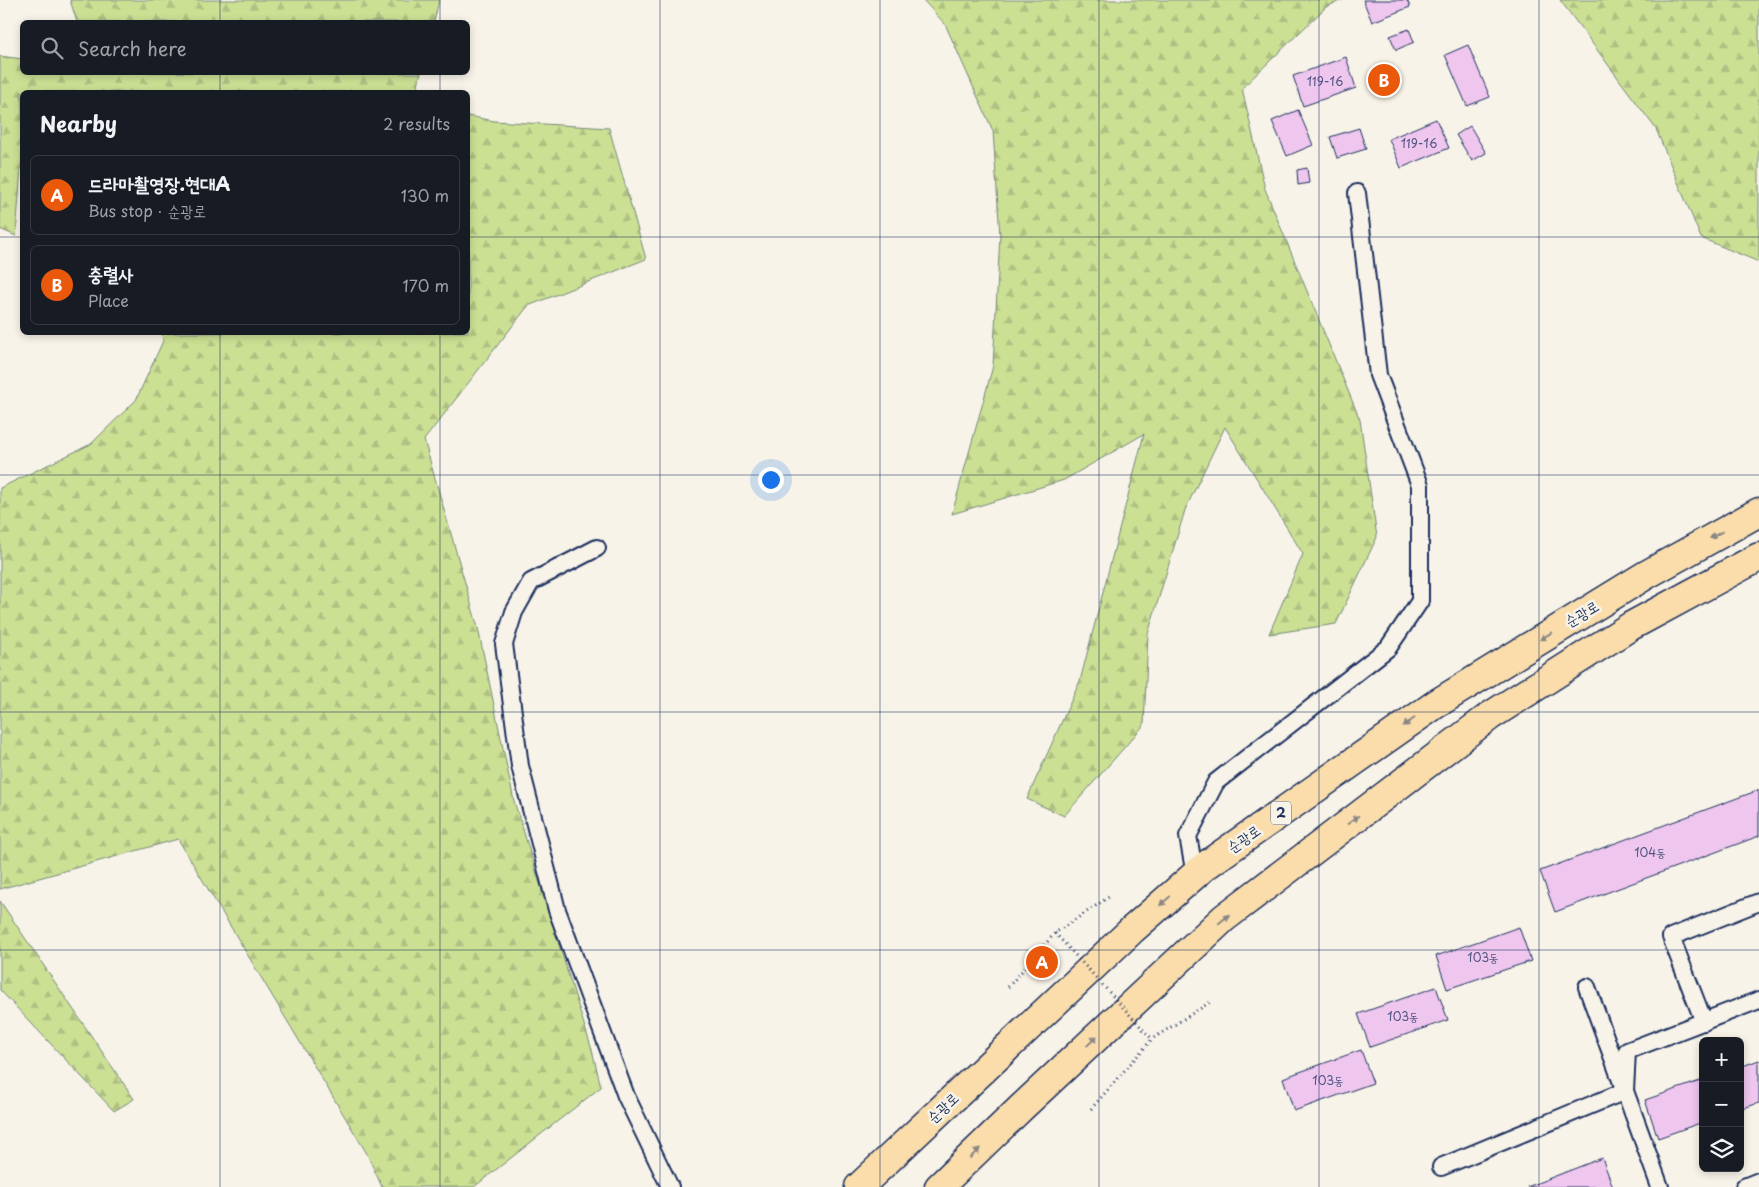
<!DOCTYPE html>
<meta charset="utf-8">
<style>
body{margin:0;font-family:"Playpen Sans","Poor Story",sans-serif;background:#20242c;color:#f1f3f6}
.controls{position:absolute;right:15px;bottom:15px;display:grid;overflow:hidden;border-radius:8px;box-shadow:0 2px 8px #0003}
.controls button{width:45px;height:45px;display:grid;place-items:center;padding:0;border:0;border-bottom:1px solid #363941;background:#171b24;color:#f1f3f6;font:25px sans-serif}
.you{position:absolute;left:770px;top:479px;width:18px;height:18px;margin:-12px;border:4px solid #fff;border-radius:50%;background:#1a73e8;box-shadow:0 0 0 8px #1a73e833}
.badge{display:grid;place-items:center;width:32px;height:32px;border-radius:50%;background:#ea580c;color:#fff;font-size:16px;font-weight:700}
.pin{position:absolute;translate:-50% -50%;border:2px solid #fff;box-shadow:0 1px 5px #0006}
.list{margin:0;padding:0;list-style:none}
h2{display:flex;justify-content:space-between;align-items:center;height:65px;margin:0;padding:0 20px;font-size:21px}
h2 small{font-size:16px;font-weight:400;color:#9ea1a6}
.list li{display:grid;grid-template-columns:32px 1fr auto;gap:15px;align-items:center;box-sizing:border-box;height:80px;margin:0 10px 10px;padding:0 10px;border:1px solid #363941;border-radius:8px}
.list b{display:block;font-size:19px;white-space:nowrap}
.list p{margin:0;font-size:16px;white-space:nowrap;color:#9ea1a6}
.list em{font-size:16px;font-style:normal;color:#9ea1a6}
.icon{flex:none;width:28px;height:28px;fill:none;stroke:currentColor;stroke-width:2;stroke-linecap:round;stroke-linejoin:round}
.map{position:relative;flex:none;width:1759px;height:1187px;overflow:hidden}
.search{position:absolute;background:#171b24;box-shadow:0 2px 8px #0003;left:20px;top:20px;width:450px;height:55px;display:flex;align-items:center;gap:12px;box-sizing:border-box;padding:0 18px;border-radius:8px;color:#9ea1a6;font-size:19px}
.panel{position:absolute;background:#171b24;box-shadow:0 2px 8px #0003;left:20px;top:90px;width:450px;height:245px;border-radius:8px}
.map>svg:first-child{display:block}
</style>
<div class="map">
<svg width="1759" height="1187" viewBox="0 0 1759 1187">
<defs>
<pattern id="forest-firs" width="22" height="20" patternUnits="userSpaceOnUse" patternTransform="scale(1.25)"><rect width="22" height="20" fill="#cce094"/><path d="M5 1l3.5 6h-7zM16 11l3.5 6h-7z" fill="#afc082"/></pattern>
</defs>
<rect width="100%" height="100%" fill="#f7f3e8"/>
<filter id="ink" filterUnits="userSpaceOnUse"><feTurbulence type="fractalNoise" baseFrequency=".02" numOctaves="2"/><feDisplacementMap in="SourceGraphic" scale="10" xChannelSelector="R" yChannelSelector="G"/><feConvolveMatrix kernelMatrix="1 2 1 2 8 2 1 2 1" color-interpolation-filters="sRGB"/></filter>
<g filter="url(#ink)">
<!-- forest -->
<g fill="url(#forest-firs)" stroke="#748879">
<polygon points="70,0 439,0 434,22 77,22"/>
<polygon points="923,0 1342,0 1326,7 1242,88 1265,189 1360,420 1377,537 1336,624 1269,634 1303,554 1225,427 1185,510 1148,634 1144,725 1064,816 1027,799 1080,681 1144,434 1064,480 952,514 993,366 1000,236 993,131 945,24"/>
<polygon points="1560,0 1759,0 1759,262 1701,238 1656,129"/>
<polygon points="0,56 22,59 22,72 421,73 416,92 22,92 22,154 16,236 0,229"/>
<polygon points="468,116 494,121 609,128 646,259 528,306 424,440 478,628 514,801 592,1050 601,1087 474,1187 382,1187 366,1152 178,839 0,889 0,488 91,444 136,400 163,341 162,333 468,332"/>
<polygon points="0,901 134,1099 114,1111 0,990"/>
</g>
<!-- building -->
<g fill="#eec6ee" stroke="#1b2f5e">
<polygon points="1363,0 1407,0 1410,7 1372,22"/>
<polygon points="1409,29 1414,42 1396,50 1390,36"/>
<polygon points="1468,45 1490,97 1467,106 1445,55"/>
<polygon points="1346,57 1356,88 1303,106 1293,76"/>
<polygon points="1298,110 1313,145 1287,156 1272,121"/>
<polygon points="1436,119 1449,148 1401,168 1389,139"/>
<polygon points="1470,126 1486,153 1472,161 1456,135"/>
<polygon points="1359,128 1366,149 1337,158 1330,137"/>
<polygon points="1307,168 1309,183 1298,185 1297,170"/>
<polygon points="1759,790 1759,836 1555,912 1540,871"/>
<polygon points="1519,927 1531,961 1447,989 1436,956"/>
<polygon points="1436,987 1448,1020 1370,1047 1358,1014"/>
<polygon points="1361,1050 1373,1083 1294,1111 1283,1078"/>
<polygon points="1759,1060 1759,1103 1740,1109 1740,1067"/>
<polygon points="1703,1080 1703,1122 1658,1138 1645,1100"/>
<polygon points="1602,1158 1613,1187 1527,1187"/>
</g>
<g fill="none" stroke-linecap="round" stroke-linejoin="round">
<defs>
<g id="lane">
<polyline points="597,548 531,582 514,612 504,644 520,766 557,910 626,1096 670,1187"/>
<polyline points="1195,875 1188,836 1216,782 1388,648 1420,601 1420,485 1378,375 1357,193"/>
<polyline points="1587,987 1660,1187"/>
<polyline points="1704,1022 1671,937 1759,902"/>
<polyline points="1441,1167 1625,1091 1627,1051 1759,1000"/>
<polyline points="1744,1187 1759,1181"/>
</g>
<g id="primary">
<polyline points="859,1187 1133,929 1205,866 1436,704 1646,575 1759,512"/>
<polyline points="939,1187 1022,1107 1224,918 1490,716 1631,626 1759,557"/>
</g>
</defs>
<!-- lane casing -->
<use href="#lane" stroke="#1b2f5e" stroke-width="20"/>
<!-- primary casing -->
<use href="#primary" stroke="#1b2f5e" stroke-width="31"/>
<!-- path -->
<g stroke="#1b2f5e" stroke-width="3" stroke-dasharray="1 4" stroke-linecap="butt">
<polyline points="1008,987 1055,933 1109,897"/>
<polyline points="1091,1109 1152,1039 1212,1001"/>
</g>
<!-- lane -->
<use href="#lane" stroke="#f7f3e8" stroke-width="16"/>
<!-- primary -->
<use href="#primary" stroke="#faddab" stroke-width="28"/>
<!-- path-bridge -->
<polyline stroke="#1b2f5e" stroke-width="3" stroke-dasharray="1 4" stroke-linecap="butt" points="1055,933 1152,1039"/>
</g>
<!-- one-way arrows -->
<defs><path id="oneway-solid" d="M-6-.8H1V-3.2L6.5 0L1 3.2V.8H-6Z" transform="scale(1.25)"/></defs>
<g fill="#8a8684">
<use href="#oneway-solid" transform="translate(1716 535) rotate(151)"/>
<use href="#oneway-solid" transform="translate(1546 636) rotate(149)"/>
<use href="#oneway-solid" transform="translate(1409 722) rotate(145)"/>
<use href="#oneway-solid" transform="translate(1353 820) rotate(-37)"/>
<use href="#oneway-solid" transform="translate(1165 901) rotate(139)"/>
<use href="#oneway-solid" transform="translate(1224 919) rotate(-40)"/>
<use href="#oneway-solid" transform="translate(1092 1041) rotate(-43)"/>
<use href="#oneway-solid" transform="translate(975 1153) rotate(-44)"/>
</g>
</g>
<!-- grid -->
<path fill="none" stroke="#1b2f5e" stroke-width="1" stroke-opacity="0.55" d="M220,0V22M440,0V22M660,0V1187M880,0V1187M1099,0V1187M1319,0V1187M1539,0V1187M220,72V92M440,72V92M0,237H22M468,237H1759M220,332V1187M440,332V1187M0,475H1759M0,712H1759M0,950H1759"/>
<g text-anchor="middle" stroke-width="5" stroke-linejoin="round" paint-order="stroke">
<!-- number labels -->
<g font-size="12" fill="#505582">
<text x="1325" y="86">119-16</text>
<text x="1419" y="148">119-16</text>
<text x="1650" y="857">104동</text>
<text x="1483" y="962">103동</text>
<text x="1403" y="1021">103동</text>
<text x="1328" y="1085">103동</text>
</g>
<!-- shield labels -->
<rect fill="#f7f3e8" stroke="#5d6a87" stroke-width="1" x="1271" y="801.5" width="20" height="23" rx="4"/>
<g font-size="14" font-weight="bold" fill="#1b2f5e">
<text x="1281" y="818">2</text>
</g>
<!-- street labels -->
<g font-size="15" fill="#1b2f5e" stroke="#f7f3e8">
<text transform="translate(1582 614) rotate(-31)" y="5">순광로</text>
<text transform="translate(1244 839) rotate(-35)" y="5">순광로</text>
<text transform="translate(943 1108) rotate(-43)" y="5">순광로</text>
</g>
</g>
</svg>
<div class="controls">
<button>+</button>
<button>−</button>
<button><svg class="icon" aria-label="layers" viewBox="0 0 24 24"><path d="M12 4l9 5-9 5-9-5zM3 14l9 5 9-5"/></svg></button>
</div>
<div class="you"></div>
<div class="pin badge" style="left:1042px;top:962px">A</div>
<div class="pin badge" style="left:1384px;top:80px">B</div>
<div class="search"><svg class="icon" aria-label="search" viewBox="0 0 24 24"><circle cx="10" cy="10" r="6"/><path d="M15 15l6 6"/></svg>Search here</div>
<section class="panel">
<h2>Nearby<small>2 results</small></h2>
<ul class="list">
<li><span class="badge">A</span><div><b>드라마촬영장.현대A</b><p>Bus stop · 순광로</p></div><em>130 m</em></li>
<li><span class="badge">B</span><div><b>충렬사</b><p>Place</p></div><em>170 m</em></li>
</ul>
</section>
</div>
